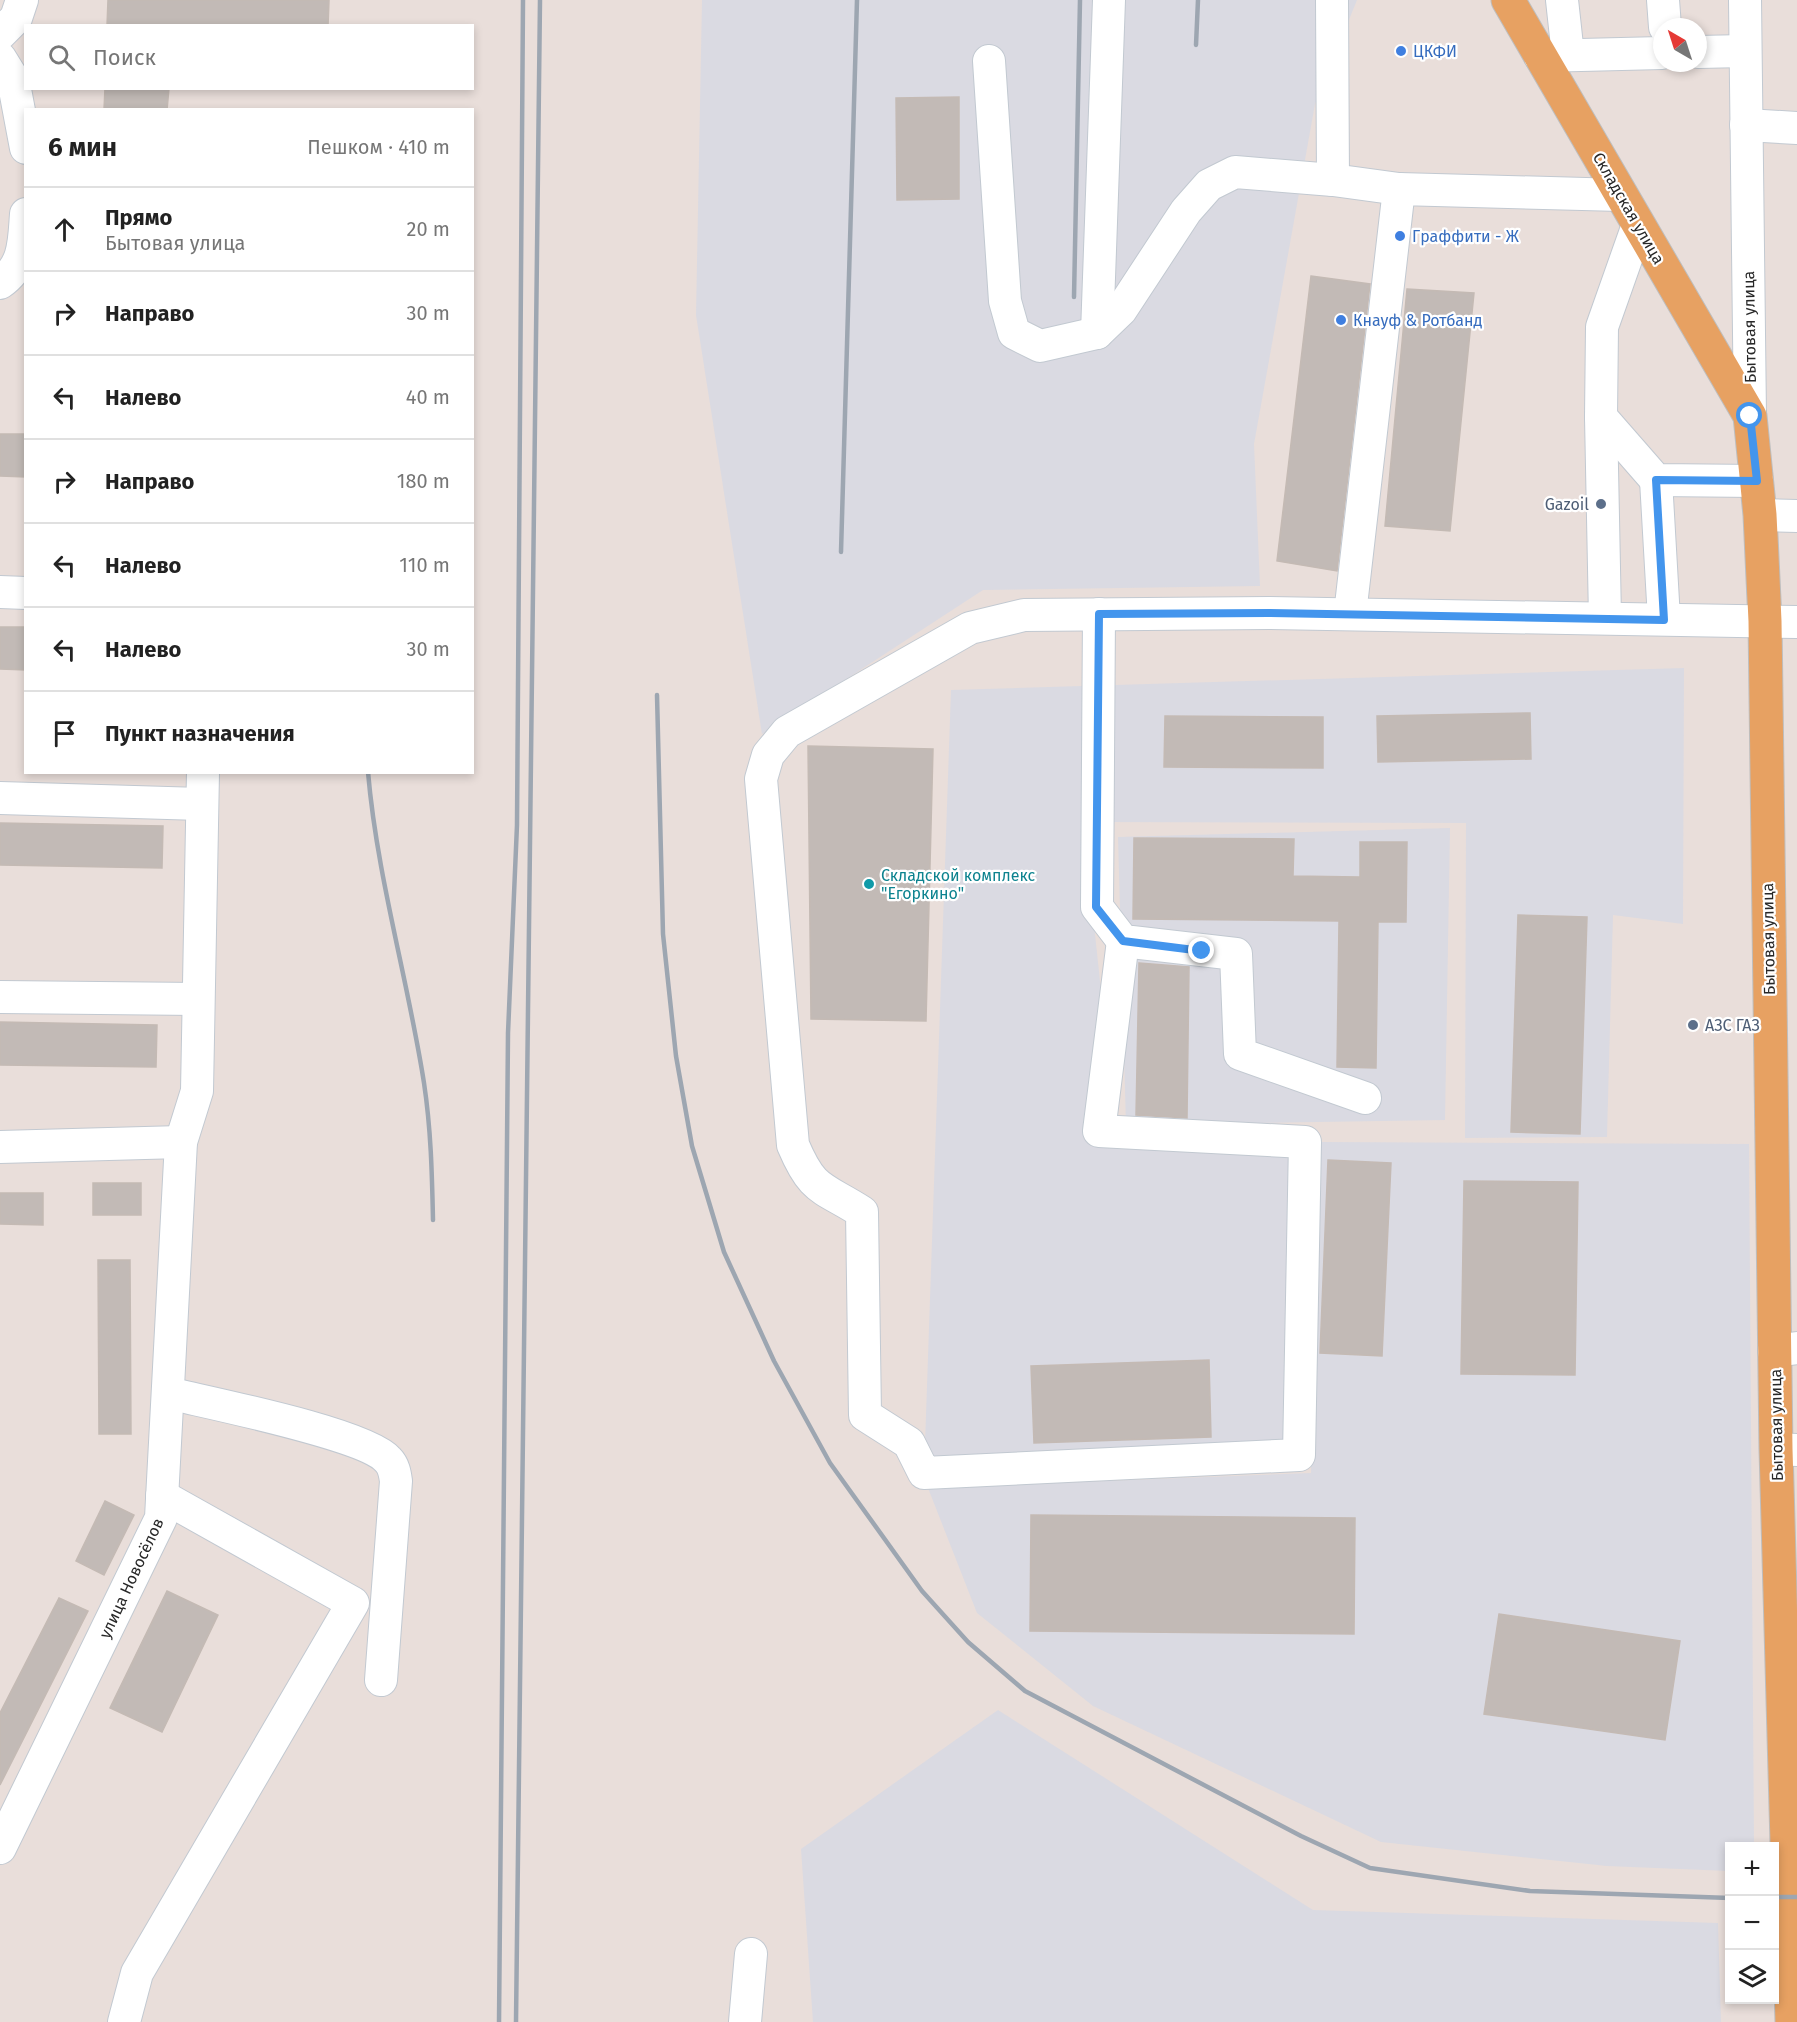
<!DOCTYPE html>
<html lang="ru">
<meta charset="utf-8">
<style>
body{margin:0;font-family:"Fira Sans",sans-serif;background:#f6f6f6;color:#222}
.controls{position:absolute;right:18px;bottom:18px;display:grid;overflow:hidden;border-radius:0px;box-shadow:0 3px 9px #0003}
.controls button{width:54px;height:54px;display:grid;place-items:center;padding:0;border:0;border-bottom:2px solid #e0e0e0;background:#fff;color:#222;font:30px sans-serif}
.compass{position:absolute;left:1653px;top:18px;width:54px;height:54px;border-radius:50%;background:#fff;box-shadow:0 3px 9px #0003;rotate:321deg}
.stop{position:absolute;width:18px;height:18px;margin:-14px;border:4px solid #4395ed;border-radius:50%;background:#fff}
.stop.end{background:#4395ed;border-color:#fff;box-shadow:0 2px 6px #0008}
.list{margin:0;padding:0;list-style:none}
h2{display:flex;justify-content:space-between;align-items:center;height:78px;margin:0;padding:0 24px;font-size:26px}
h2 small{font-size:20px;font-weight:400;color:#767676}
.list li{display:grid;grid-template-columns:39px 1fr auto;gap:18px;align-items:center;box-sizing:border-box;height:84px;padding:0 24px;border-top:2px solid #e0e0e0}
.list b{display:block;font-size:22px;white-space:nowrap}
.list p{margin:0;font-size:20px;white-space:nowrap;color:#767676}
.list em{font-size:20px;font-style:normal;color:#767676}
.icon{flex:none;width:33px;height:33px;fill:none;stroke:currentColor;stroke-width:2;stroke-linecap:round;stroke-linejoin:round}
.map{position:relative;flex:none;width:1797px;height:2022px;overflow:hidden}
.search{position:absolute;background:#fff;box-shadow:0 3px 9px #0003;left:24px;top:24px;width:450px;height:66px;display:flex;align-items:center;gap:15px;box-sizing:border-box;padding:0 21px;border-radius:0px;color:#767676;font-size:22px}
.panel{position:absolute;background:#fff;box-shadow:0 3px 9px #0003;left:24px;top:108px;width:450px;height:666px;border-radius:0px}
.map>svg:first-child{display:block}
</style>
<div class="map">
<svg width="1797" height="2022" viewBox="0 0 1797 2022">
<rect width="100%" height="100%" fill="#e9deda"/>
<!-- industrial -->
<g fill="#dadae2">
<polygon points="702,0 1357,0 1315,104 1254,444 1260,586 983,590 762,734 696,315"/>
<polygon points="1684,668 1683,924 1613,915 1607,1137 1465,1138 1466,823 1083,822 1117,1140 1305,1142 1299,1455 924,1473 951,690"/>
<polygon points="1450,828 1445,1120 1126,1125 1118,837"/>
<polygon points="1321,1142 1749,1144 1754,1846 1730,1846 1729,1871 1607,1866 1381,1842 1093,1706 977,1613 928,1488 1311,1473"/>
<polygon points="998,1710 1313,1910 1718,1923 1721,2022 813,2022 801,1849"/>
</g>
<!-- building -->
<g fill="#c2bab6" stroke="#c4bab4" stroke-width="1.5">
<polygon points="108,0 329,0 328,26 107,26"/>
<polygon points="105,88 169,88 167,110 104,110"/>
<polygon points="959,97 959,199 897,200 896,98"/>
<polygon points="1311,276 1370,284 1337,571 1277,561"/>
<polygon points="1407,289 1474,293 1450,531 1385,526"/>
<polygon points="0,434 26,434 26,477 0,476"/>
<polygon points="0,627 26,627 26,670 0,669"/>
<polygon points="1530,713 1531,759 1378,762 1377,716"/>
<polygon points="1165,716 1323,717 1323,768 1164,767"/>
<polygon points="808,746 933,749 926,1021 811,1019"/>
<polygon points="0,823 163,826 162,868 0,865"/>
<polygon points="1134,838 1294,839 1293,876 1360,877 1360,842 1407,842 1406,922 1378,922 1376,1068 1337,1067 1339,921 1133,919"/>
<polygon points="1518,915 1587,917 1580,1134 1511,1132"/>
<polygon points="1139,963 1189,967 1187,1118 1136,1115"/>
<polygon points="0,1022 157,1025 156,1067 0,1065"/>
<polygon points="1328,1160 1391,1163 1382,1356 1320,1353"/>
<polygon points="1464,1181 1578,1182 1575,1375 1461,1374"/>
<rect x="93" y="1183" width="48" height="32"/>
<polygon points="0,1193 43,1193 43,1225 0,1224"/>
<polygon points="98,1260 130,1260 131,1434 99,1434"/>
<polygon points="1209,1360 1211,1437 1034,1443 1031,1366"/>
<polygon points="105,1501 134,1515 104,1575 76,1561"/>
<polygon points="1031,1515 1355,1518 1354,1634 1030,1631"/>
<polygon points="167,1591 218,1615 162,1732 110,1708"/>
<polygon points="59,1598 88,1611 0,1785 0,1713"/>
<polygon points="1499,1614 1680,1641 1665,1740 1484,1714"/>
</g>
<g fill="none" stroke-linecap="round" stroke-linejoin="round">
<defs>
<g id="minor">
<polyline points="1332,0 1333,180 1399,189"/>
<polyline points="1562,0 1568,55"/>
<polyline points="1663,0 1665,27"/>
<polyline points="1745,0 1750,416"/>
<polyline points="0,34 16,18 22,0"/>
<polyline points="1698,52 1745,51"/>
<polyline points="1540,56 1662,53"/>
<polyline points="0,58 13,79 26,148"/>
<polyline points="989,61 1005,301 1014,333 1040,346 1097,333 1121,310 1186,211 1209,185 1235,172 1333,180"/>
<polyline points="1746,125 1797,128"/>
<polyline points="1638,225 1602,327 1601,417 1656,480 1757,481"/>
<path d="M0,283C25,266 24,241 26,214"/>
<polyline points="1097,333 1109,0"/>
<polyline points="1601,417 1605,618"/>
<polyline points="1656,480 1664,619"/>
<polyline points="1760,515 1797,516"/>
<polyline points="0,592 26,593"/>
<polyline points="1099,614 1097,907 1123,941 1236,954 1240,1054 1365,1098"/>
<polyline points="1350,614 1399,189 1621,195"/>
<polyline points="0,798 201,804"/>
<path d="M1123,941L1099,1131L1305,1142L1299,1455L924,1473L909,1443L865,1415L862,1212C821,1186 813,1192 793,1145L761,779L768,755L787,732L970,628L1024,615L1269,613L1797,622"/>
<polyline points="0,997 198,999"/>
<polyline points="0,1147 181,1142"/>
<polyline points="1774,1351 1797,1348"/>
<path d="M168,1393C209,1403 366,1434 388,1460C394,1466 395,1474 396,1481L381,1680"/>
<polyline points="1776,1449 1797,1450"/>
<polyline points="0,1848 161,1518 181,1142 197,1091 203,772"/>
<polyline points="124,2022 137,1973 353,1603 162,1496"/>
<polyline points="745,2022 751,1954"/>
</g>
<polyline id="major" points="1508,0 1750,416 1760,515 1765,621 1776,1449 1792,2022"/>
</defs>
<!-- minor casing -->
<use href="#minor" stroke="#c2c9d1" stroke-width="34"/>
<!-- major casing -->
<use href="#major" stroke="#bebebe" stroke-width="35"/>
<!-- minor -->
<use href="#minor" stroke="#fff" stroke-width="32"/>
<!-- major -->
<use href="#major" stroke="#e7a162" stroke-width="33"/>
<!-- rail -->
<g stroke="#9da6b1" stroke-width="4.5">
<polyline points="1196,45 1198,0"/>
<polyline points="1074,297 1080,0"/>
<polyline points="841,552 857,0"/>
<polyline points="657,695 663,934 676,1056 692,1146 724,1252 774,1361 830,1463 922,1591 968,1642 1025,1691 1301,1836 1370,1868 1530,1891 1730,1898"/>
<path d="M368,772C377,877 408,980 424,1083C431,1129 432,1174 433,1220"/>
<polyline points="1774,1897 1797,1897"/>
<polyline points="499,2022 508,1033 517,825 523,0"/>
<polyline points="516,2022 540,0"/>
</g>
</g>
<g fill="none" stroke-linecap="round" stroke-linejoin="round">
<!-- route -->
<polyline stroke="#4395ed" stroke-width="8" points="1202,951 1123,941 1096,907 1099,614 1269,613 1664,620 1656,480 1757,481 1750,416"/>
</g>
<!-- markers -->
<g fill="#3f7fe0" stroke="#fff" stroke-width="2">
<circle cx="1401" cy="51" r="6"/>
<circle cx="1400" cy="236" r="6"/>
<circle cx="1341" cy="320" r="6"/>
</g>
<g fill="#5c6f8a" stroke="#fff" stroke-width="2">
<circle cx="1601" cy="504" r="6"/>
<circle cx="1693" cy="1025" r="6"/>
</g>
<circle fill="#0f9aa8" stroke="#fff" stroke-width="2" cx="869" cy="884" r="6"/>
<g text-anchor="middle" stroke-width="4.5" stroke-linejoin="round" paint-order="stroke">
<!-- shop labels -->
<g font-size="16" fill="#366cbe" stroke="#fff" text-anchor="start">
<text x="1413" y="57">ЦКФИ</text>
<text x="1412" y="242">Граффити - Ж</text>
<text x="1353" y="326">Кнауф &amp; Ротбанд</text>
</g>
<!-- street labels -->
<g font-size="16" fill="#282828" stroke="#fff">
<text transform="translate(1629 208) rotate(60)" y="6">Складская улица</text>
<text transform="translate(1749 327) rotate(-91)" y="6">Бытовая улица</text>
<text transform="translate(1768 939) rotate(-91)" y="6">Бытовая улица</text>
<text transform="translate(1776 1425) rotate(-91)" y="6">Бытовая улица</text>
<text transform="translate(131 1578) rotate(-65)" y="6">улица Новосёлов</text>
</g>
<!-- service labels -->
<g font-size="16" fill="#4e5e75" stroke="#fff" text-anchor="end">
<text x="1589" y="510">Gazoil</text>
<text x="1705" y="1031" text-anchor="start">АЗС ГАЗ</text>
</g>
<!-- culture labels -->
<g font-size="16" fill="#0d838f" stroke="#fff" text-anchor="start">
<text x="881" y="881">Складской комплекс<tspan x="881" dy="18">"Егоркино"</tspan></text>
</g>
</g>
</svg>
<div class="controls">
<button>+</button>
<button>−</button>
<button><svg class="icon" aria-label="layers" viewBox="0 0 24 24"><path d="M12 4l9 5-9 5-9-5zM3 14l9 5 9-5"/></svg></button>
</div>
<svg class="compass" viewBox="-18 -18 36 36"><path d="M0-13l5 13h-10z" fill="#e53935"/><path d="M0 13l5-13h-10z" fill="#767676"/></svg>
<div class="stop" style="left:1750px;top:416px"></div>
<div class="stop end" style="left:1202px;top:951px"></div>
<div class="search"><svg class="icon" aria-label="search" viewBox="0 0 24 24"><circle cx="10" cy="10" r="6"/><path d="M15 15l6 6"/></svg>Поиск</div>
<section class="panel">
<h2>6 мин<small>Пешком · 410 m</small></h2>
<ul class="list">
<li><svg class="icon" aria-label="ahead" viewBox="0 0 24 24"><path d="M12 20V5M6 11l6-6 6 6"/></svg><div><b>Прямо</b><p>Бытовая улица</p></div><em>20 m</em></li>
<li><svg class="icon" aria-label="right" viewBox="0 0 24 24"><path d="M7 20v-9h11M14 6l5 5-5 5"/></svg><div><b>Направо</b></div><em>30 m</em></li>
<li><svg class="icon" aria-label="left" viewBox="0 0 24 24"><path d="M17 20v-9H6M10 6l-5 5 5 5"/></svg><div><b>Налево</b></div><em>40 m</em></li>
<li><svg class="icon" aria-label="right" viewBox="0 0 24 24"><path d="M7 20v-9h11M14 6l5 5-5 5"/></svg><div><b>Направо</b></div><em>180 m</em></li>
<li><svg class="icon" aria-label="left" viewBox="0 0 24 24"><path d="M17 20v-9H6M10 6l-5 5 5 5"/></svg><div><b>Налево</b></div><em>110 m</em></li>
<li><svg class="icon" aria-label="left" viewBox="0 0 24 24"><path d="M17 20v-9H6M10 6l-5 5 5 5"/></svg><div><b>Налево</b></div><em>30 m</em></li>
<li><svg class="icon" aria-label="arrive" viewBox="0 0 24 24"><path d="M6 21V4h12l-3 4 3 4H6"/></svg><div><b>Пункт назначения</b></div></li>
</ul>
</section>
</div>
